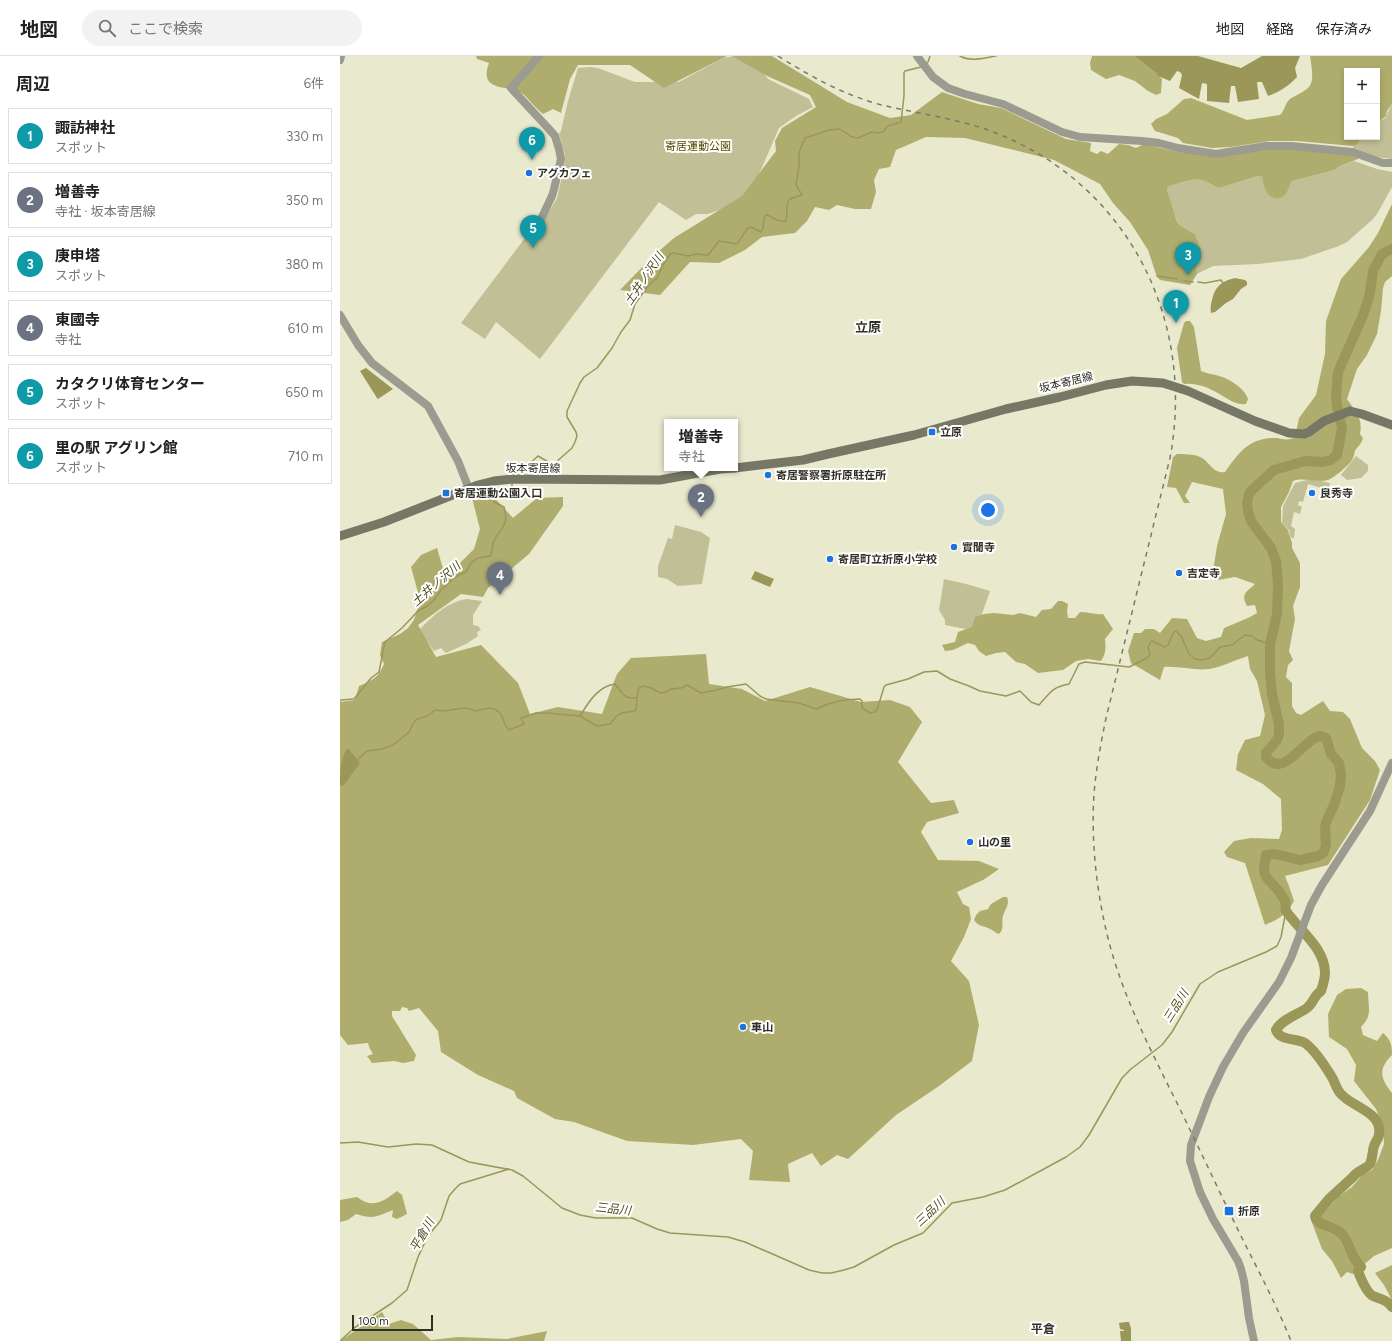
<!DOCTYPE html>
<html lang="ja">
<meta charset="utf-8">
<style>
body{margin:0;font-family:Figtree,"Noto Sans JP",sans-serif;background:#f2f2f2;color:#202124}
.controls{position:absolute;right:12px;top:12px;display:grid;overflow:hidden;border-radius:0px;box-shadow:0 2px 6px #0003}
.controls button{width:36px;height:36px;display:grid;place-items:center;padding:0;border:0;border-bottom:1px solid #e0e0e0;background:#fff;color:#202124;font:20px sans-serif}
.scale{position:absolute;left:12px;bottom:10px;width:81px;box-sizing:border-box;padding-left:4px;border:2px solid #313026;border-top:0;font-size:11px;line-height:14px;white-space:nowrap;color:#313026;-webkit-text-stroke:3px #fff;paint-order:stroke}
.you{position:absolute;left:648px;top:454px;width:14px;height:14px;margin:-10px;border:3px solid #fff;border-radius:50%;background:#1a73e8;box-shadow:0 0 0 6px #1a73e833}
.badge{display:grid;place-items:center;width:26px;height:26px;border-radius:50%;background:#2563eb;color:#fff;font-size:13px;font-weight:700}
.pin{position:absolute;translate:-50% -33px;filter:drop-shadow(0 1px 2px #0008)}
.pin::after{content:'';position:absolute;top:21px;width:14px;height:12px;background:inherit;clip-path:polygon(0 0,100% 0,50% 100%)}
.popup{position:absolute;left:324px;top:363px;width:74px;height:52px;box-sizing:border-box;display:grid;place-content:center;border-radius:0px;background:#fff;filter:drop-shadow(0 1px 3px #0005);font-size:13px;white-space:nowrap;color:#757577}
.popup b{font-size:15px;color:#202124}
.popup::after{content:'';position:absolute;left:50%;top:100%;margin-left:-8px;border:8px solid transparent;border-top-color:#fff}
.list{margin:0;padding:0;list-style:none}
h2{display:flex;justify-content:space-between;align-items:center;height:52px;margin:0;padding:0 16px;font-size:17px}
h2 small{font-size:13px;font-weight:400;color:#757577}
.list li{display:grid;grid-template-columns:26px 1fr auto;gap:12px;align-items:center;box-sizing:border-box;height:56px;margin:0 8px 8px;padding:0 8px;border:1px solid #e0e0e0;border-radius:0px}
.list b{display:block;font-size:15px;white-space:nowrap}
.list p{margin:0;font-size:13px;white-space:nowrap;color:#757577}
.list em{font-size:13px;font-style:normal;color:#757577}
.icon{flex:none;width:22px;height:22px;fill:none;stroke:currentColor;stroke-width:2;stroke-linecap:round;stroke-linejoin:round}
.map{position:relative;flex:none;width:1052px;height:1285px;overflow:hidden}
header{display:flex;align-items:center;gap:24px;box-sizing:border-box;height:56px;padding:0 20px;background:#fff;border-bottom:1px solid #e0e0e0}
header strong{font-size:19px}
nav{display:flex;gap:22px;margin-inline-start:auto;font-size:14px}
.search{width:280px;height:36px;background:#f2f2f2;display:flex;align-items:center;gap:10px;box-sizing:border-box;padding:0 14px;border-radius:22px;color:#757577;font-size:15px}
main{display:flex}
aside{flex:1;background:#fff}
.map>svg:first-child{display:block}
</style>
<header>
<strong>地図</strong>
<div class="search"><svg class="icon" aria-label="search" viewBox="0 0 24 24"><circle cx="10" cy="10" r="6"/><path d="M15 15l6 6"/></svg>ここで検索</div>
<nav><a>地図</a><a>経路</a><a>保存済み</a></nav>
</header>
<main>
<aside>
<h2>周辺<small>6件</small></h2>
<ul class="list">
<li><span class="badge" style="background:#0f9aa8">1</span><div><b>諏訪神社</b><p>スポット</p></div><em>330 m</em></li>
<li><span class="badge" style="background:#6b7280">2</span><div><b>増善寺</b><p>寺社 · 坂本寄居線</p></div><em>350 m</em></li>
<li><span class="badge" style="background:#0f9aa8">3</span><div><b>庚申塔</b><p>スポット</p></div><em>380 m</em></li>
<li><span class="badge" style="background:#6b7280">4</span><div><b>東國寺</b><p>寺社</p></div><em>610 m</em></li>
<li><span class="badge" style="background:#0f9aa8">5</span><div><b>カタクリ体育センター</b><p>スポット</p></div><em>650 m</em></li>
<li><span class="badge" style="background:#0f9aa8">6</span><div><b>里の駅 アグリン館</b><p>スポット</p></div><em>710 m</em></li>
</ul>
</aside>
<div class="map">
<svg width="1052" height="1285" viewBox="0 0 1052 1285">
<rect width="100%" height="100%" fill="#e9e9ce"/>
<!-- green -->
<g fill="#c0bf96">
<polygon points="394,0 416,8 428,23 469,43 473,51 456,60 439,72 414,130 394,149 368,158 356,158 346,164 319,146 200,303 156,266 145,283 121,267 191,174 210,154 217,142 224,111 225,99 219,78 221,75 228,45 238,12 250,11 258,12 295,26 339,26 383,2"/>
<polygon points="1052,48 1052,103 1037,101 1013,93 1013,90 1017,89 1022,81 1037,81 1037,67 1045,62"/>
<path d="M1014,105L1037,113L1052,116V131L1037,158L1032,164L1007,186L999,190L961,203L918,208L873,210L857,218L856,202L862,195L855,178L841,170L837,166L827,133L829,130C839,128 852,122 862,124C868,125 870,130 879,132L918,120L922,121L926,134L934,142C948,141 945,134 952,125L995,114L998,111Z"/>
<polygon points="1016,400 1028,409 1028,415 1021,422 1007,424 1001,419"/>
<polygon points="971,423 990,427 988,434 968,428 963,446 959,445 958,449 962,451 960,458 954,456 951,470 955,473 954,482 951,482 949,474 942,467 943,450 955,427"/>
<polygon points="335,469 361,476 370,482 362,528 338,530 327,523 318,521 318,510 328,482 332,483"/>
<polygon points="604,523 626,528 650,535 636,575 605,569 605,564 599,554"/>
<path d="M127,543L142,545L133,559V569L138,570L141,574L137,576L138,580L126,588L106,597L101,592L94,595L79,574C93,560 107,546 127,543Z"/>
</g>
<!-- forest -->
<g fill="#afad6d">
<path d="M136,0H387L324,32L290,9H238L230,23L221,57L213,53L203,58C196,53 188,42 183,38C168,28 138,37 149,7L137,3Z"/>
<path d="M392,0H432L507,46L550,62L571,59L602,36L638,48L661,52L726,83L751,87L750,95L757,98L761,95L768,98L779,88L788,89L796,92L804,88L843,97L949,93L1010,99L1018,102V103L998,111L995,114L952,125C949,129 948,136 945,139C943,141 941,141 939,142C926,144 924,130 922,121L918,120L879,132C871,130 868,125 861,124C852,122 839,128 829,130L827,133L837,166L841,170L855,178L862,195L856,202L857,218L850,229L820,224L817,221L808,194L790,166L773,147L760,128L714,104L625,82L586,81L556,94L550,111L539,113L534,124L536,136L531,153H515L497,149L489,154L475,151L467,165L455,177L422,181L405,194L379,207L350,206L320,239L280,234L311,202L334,182L402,140L436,95L435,85L442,72L476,51L470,39L427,20Z"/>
<polygon points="752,0 794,0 816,17 822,23 821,37 816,39 808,35 795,25 779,19 766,23 751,14 750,7"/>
<path d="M970,0H1052V48L1047,55L1046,60L1037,67V15H1007V81H1022L1017,89L1013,90L957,85H930L891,91L872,92L843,87L838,82L815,75L811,68L816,63L827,58L844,43L851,42L907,64L940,59C945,54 945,47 950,43C956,39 964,36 969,31C975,24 971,9 970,0Z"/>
<path d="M1052,148V220L1045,226L1043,232L1041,255L1037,278L1027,299L1017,313L1007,343C1016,356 1023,362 1020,378L1023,382C1021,389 1017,391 1015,395C1014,398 1014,401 1012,404C1009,409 994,422 988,424C976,427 964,421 953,425L949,436L941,451V466L948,474L952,487V492L960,507V531L953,550L955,563L949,595L953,604L948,609L946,621L952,627V650L956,657L961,659L983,645L990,655L1003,656L1010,663L1022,692L1035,705L1040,714L1030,744L988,809L945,820L949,830L954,845C946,859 939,863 925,869L905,807L887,801L884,796L894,785L911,782L939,783L942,774L941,743L923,728L896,714L898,698L905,684L920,680L925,659L917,625L910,613L908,600C895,604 882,611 869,613C856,615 839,610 824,611L820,624L791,607L788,595L794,577H801L805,573H814L820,577L832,562L847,563L857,582L866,585L881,581L884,572L908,562L917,557L915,549L907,550C900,537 907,536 915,528L895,521L878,524L872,521L877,490L886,458L883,433L852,426L845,440L850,447H844L836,432L827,431L833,401L837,398C844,398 854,398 860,401C870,405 872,418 885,416C899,396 910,381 937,382C943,383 949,385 955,381L959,362L976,339L985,298L986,265L1001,223L1029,191L1038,177Z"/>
<path d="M846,265H850L854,271L861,315C866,317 871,318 876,319C888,322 904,331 908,343L906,348C894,350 885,340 874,335C865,330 854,327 844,328L842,326L837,292L844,267Z"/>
<path d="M150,437L173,462L197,442L223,441V450L189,498L148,532L143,541L121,538L78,569L96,601L141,589L178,627L190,658L218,651L262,658L277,618L291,602L366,598L369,628L402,633L425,645L470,631L521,646L550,644L570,651L582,666L558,706L591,747L614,744L619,757L587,766L581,776L598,804L639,805L659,813L643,824L617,836L623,848L629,851L631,863L624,881L611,905L629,925L639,969L632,1005L599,1030L556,1059L508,1103L497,1099L481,1110L472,1097L448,1108L450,1126L409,1124L413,1095L401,1083L353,1089L287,1085L234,1066L215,1063L177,1042L174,1035L138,1019L101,996L98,975L79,952L69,955L67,952L62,951L60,955H52V960L76,999L74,1005L63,1007L54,1005L32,1007L27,1000L33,998L30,993L28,987L8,989L0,979V646L15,644L19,630C33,624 38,622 44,608L40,599L42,586L60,578L68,572L74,564L80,544L71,511L81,499L97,492L104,516L107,520L134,493L140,473L131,438Z"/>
<path d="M718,545H722L728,548L727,555L728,562H735L740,556C748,556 755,559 763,558L773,573L765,583C766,592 766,598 761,605L748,603L736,605L723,614L698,617L685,608L676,606L665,596L656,597L646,600L639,595L635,589L628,587L613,594L605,595L602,589L615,586L618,576L632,571L635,561L644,558L654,557L673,559L680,557L696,561L702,554L711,553Z"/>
<path d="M663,841H667C670,849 665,853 663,860C661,867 665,872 659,878C655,877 652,873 648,872C641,869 639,871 634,864L636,859L640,855L648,853L651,848Z"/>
<path d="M1021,932L1028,936C1028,951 1033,959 1021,971L1023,979L1037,985L1043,977C1051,984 1052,989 1052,999C1038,1013 1040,1022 1052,1037V1192L1034,1200L1013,1218L1007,1216L1001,1222L992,1205L982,1193L971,1164L987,1153L998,1141L1012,1131L1022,1119L1032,1114L1038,1104L1044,1088L1043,1070L1036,1053L1014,1025L1016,1009L1007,993L989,981L988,958L997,939L1006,933Z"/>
<path d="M57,1135L62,1139L67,1158L57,1163L52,1161L53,1154C37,1160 34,1164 16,1158L8,1164L0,1166V1144L17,1141C32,1153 43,1146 57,1135Z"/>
<polygon points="1052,1209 1052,1244 1044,1229 1035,1217"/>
<polygon points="42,1256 49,1268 61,1264 73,1268 91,1284 118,1281 167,1283 207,1275 204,1285 0,1285"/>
</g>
<!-- water -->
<g fill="#9a9759">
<path d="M794,0H858L901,12L922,0H960L955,12L957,21C949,30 939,36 928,40L922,26H917L919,43L898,46L895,30H891L889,47L867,45V28L862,27L859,43L839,32L842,19L840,16L837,15L830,25L818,20L816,17Z"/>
<path d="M895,222L905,224L907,226V229L901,233L893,243L886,247L875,256L871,257C870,252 871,248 872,244C875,230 882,225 895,222Z"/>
<polygon points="26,312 53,333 38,343 37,342 20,315"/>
<polygon points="415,515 434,523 430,531 411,523"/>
<path d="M8,692L20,707L4,729L0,730C0,718 0,701 8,692Z"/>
<polygon points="786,1266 789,1266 791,1272 791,1285 781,1285 780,1275 784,1275 784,1274 780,1273 779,1267"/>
</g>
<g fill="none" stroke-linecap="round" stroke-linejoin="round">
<!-- stream -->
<g stroke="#9a9759" stroke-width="1.5">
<path d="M620,0C630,6 645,2 656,0"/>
<polyline points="586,8 588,6 590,0"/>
<polyline points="817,220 837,223"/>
<polyline points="844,225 853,226"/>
<polyline points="858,226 865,227 881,224 883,227"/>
<path d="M172,417L173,416L185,412L198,400L210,407H215L232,392L235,386L237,380L236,376L227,361V355L240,327L244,321L257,312L272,292L281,276L290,264L295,248L308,230L317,222L322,211L330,198L334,197L348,200L356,198L368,199L379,185L397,188L407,173L411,171L421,176C425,171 422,165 425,160L427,159L439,165H446C448,159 445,148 449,144C452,141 458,141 462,139L456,129L459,110V96L465,82L489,74L500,73L512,81L518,82L532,76L537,77L543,76L548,70L561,66L564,40V17L565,15L581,11"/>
<path d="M0,645L1,644L14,643L31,622L39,616L45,586L62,572L78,555L87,550L94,544L101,534L115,521L126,516L132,506L138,502L150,500C153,496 152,492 153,487C159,471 170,472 164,451L154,446L152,442L155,437H170L172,436V427"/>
<path d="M240,660L257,670L270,668C273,665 276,659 280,658C286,655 291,657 296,654L297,642"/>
<path d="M18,703L27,695L42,693L53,689L69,676L73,668L77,663L88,660L95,654C106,657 115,652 126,652C129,652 132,654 135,655C143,655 149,648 159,656C164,660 163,669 169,674L184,668L181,662L196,657H207L240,660C248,647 258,630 275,628C283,637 283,643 297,642L298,635L299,632L304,630L311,632L321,637L326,636L331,633L341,632L347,629L361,637L377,634L387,631L406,628L420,640L426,643L459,647L476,653C490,646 504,643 520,643L522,645V652L530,657L535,656L537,654L544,631L546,629L568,623L584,616L597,615L610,623L629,630L640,635L666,640L680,635L691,646L699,649C710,637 712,631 729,628L739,608L745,606L789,611L807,602L810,598L808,591L810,587L812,585L825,591L828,589L833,577L836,575L841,580L849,598L855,603L862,604L870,602L880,591L892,589L905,579L912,580L917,584L930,588"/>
<polyline points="0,1087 18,1086 48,1091 76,1088 92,1089 129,1106 172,1114 183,1120 222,1152 240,1159 256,1162 292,1162 317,1173 330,1177 388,1181 405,1186 469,1214 482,1217 491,1217 504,1214 514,1211 554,1189 583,1177 612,1147 643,1141 665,1134 726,1101 740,1091 749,1079 782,1022 791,1013 822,989 832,976 860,928 878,916 926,896 937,890 941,881 946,855"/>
<polyline points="0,1285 14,1272 52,1247 67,1234 78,1201 88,1180 101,1164 109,1140 115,1133 120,1128 169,1113"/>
</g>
<!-- river -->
<path stroke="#9a9759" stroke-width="10" d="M1052,193L1042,198L1033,215L1030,237L1024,257L998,316L996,339L997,350L1002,372L997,399L991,404L983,406L965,405L934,414L912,434L909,438L907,447L908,455L911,465L931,492L936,505L938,530L937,558L930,588V617L932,638L939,668V678L937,684L926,697V701C943,723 962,686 977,681C980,679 983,681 986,682L991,698L999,707L1001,719L1000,730L994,749L986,766L985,773L986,790L983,797L978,800L960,804L935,798L926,799L924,812L925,819C931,828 941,835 945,845C946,848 945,852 946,855C959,874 985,892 985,917C985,923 983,929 981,935C973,940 974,947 967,952C957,959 942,963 936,974C940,985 956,982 965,987C975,994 987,1013 993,1023C995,1028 997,1033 1000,1037C1012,1052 1043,1055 1039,1079C1038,1083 1035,1087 1034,1090C1032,1096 1033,1102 1030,1108C1026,1113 1017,1115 1013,1121L989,1143L975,1160C977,1171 993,1168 1002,1178C1011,1188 1010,1201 1021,1211L1018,1215C1021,1223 1026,1236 1033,1240C1042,1244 1046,1243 1052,1251"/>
<!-- tertiary -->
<g stroke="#9b9b90" stroke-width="8">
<polyline points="199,0 171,32 208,72 215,80 219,93 221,103 214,133 212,140 201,163"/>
<polyline points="577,0 593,21 608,32 625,38 663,48 722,76 740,81 802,85 819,87 838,92 876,98 926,90 952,90 1012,96 1043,107 1052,107"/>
<polyline points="0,4 1,0"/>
<polyline points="0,259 18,289 32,307 88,350 118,405 129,433"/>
<polyline points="914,1285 909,1262 904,1225 901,1213 898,1205 873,1163 860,1136 850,1105 851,1089 869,1041 883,1011 903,977 939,926 951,902 971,849 982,829 1030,755 1052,707"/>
</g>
<!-- secondary -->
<g stroke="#776" stroke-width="9">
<polyline points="395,412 463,404 488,398 574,379 666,353 720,341 766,329 792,325 823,327 848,335 915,365 949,377 964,378 969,376 984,365 1010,355 1022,358 1052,369"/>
<polyline points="0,480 44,466 138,429 154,425 172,423 320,424 380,413 395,412"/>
</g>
<!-- rail -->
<path stroke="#7b7a69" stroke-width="1.5" stroke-dasharray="5 5" stroke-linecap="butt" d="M438,0C470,20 502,38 538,48C577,58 618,62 656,77C788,129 856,264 830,402L766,662C761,687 756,712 754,738C751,783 756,830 766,874C780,935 809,991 837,1047C859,1092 880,1137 902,1182C919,1216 937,1250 951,1285"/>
</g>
<!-- markers -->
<g fill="#1c73dc" stroke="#fff" stroke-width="1.5">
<circle cx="189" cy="117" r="4"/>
<rect x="588" y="372" width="8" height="8" rx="2"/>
<circle cx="428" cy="419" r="4"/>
<rect x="102" y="433" width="8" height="8" rx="2"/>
<circle cx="972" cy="437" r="4"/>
<circle cx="614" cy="491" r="4"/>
<circle cx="490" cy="503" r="4"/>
<circle cx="839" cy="517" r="4"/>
<circle cx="630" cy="786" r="4"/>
<circle cx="403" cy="971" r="4"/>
<rect x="884" y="1150" width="10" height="10" rx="2"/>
</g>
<g text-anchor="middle" stroke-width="4" stroke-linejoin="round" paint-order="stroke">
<!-- park labels -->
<g font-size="11" fill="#535000" stroke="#fff">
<text x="358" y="94">寄居運動公園</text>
</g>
<!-- poi labels -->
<g font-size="11" font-weight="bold" fill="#313026" stroke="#fff" text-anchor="start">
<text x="197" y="121">アグカフェ</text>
<text x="600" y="380">立原</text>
<text x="436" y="423">寄居警察署折原駐在所</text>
<text x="114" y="441">寄居運動公園入口</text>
<text x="980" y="441">良秀寺</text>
<text x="622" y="495">實聞寺</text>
<text x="498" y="507">寄居町立折原小学校</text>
<text x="847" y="521">吉定寺</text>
<text x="638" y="790">山の里</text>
<text x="411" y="975">車山</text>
<text x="898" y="1159">折原</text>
</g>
<!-- street labels -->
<g font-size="11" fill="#313026" stroke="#fff">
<text transform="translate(726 326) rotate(-14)" y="4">坂本寄居線</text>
<text x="193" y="416">坂本寄居線</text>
</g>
<!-- water labels -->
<g font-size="12" font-style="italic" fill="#514f1e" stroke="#fff">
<text transform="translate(304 223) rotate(-56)" y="4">土井ノ沢川</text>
<text transform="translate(96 528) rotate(-41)" y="4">土井ノ沢川</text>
<text transform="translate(836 950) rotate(-58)" y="4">三品川</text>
<text transform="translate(273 1153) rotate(6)" y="4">三品川</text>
<text transform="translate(590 1156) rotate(-43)" y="4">三品川</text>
<text transform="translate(82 1179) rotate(-60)" y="4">平倉川</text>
</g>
<!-- neighbourhood labels -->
<g font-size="12" font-weight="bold" fill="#313026" stroke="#fff">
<text x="703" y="1277">平倉</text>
</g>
<!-- quarter labels -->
<g font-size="13" font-weight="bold" fill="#313026" stroke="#fff">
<text x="528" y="276">立原</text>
</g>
</g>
</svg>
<div class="controls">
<button>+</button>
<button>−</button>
</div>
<div class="scale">100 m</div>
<div class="you"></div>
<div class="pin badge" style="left:836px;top:267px;background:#0f9aa8">1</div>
<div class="pin badge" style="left:361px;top:461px;background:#6b7280">2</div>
<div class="popup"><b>増善寺</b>寺社</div>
<div class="pin badge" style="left:848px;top:219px;background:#0f9aa8">3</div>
<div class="pin badge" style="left:160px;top:539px;background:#6b7280">4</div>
<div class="pin badge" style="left:193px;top:192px;background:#0f9aa8">5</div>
<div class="pin badge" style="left:192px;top:104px;background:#0f9aa8">6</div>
</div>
</main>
